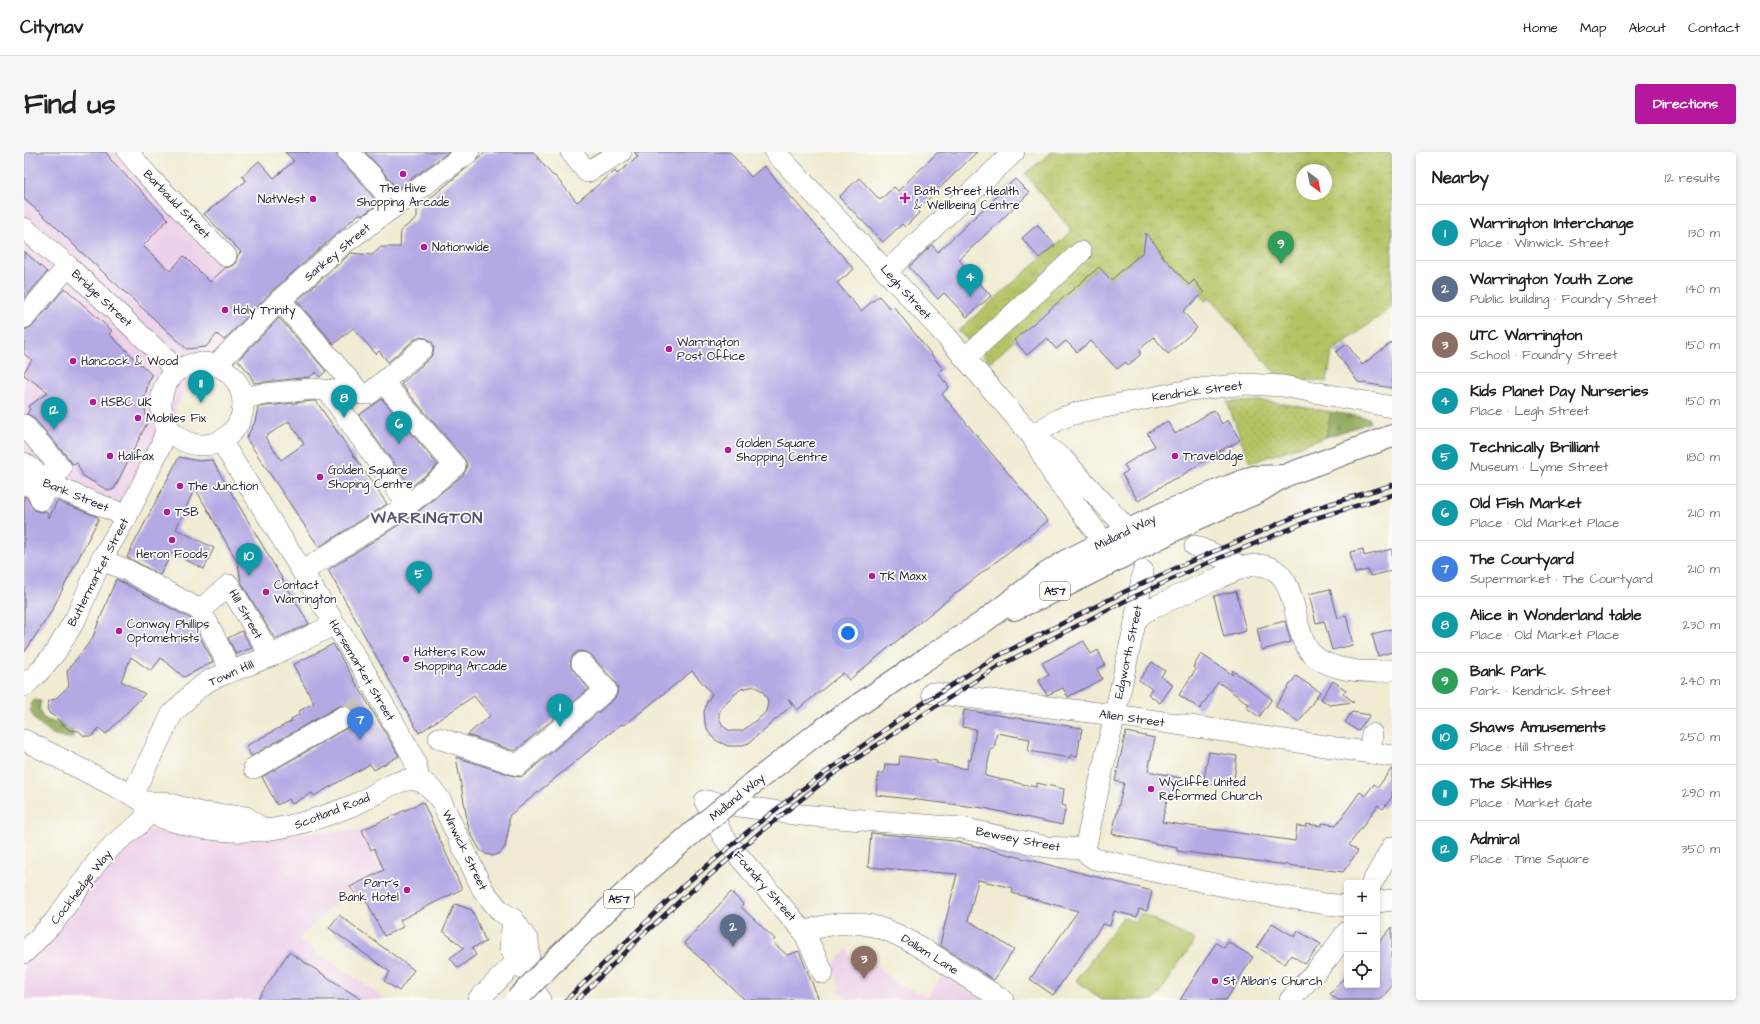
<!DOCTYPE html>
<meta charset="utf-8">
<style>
body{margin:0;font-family:"Architects Daughter",sans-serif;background:#f6f6f6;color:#222}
.controls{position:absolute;right:12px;bottom:12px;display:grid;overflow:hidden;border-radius:4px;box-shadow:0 2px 6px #0003}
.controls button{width:36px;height:36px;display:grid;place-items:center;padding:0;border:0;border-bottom:1px solid #e0e0e0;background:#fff;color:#222;font:20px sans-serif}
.compass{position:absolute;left:1272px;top:12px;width:36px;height:36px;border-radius:50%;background:#fff;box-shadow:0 2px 6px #0003;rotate:148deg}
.you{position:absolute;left:824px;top:481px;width:14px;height:14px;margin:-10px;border:3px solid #fff;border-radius:50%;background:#1a73e8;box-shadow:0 0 0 6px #1a73e833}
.badge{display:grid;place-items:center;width:26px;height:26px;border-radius:50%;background:#b5179e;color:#fff;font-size:13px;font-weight:700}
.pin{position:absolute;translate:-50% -33px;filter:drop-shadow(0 1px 2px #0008)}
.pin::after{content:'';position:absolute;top:21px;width:14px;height:12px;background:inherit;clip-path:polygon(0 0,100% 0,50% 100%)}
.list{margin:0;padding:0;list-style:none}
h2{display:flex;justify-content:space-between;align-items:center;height:52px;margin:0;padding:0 16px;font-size:17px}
h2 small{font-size:13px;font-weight:400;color:#767676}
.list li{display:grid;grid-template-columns:26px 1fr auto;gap:12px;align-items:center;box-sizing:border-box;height:56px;padding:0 16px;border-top:1px solid #e0e0e0}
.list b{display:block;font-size:15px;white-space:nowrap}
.list p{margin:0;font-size:13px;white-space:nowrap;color:#767676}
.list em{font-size:13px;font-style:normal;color:#767676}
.icon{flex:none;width:22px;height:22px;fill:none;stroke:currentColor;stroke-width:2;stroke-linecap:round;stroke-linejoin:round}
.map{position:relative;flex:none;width:1368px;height:848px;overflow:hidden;border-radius:4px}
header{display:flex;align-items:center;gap:24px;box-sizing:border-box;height:56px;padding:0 20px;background:#fff;border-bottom:1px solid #e0e0e0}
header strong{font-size:19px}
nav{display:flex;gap:22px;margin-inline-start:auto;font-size:14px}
.intro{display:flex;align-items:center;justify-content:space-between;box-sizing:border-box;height:96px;padding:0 24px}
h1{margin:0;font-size:28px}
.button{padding:10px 18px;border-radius:4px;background:#b5179e;color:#fff;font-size:14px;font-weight:700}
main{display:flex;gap:24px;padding:0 24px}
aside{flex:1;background:#fff;border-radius:4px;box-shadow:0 2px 6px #0003}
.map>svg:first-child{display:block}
</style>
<header>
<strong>Citynav</strong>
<nav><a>Home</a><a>Map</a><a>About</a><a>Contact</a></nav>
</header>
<div class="intro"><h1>Find us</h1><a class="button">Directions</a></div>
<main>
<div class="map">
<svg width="1368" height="848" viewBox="0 0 1368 848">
<defs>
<pattern id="grass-dots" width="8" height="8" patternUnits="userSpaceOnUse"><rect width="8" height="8" fill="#b6c365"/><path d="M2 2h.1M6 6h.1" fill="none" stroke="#9ca759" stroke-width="1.8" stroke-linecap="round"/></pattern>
<pattern id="forest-firs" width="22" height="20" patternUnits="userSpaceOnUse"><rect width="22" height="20" fill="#90a95a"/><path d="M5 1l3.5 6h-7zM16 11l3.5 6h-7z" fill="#75894c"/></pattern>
<pattern id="park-crowns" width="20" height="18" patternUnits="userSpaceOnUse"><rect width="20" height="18" fill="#b6c365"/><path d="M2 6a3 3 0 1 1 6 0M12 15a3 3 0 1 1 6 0" fill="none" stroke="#9ca759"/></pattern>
</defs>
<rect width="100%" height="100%" fill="#fdfcf7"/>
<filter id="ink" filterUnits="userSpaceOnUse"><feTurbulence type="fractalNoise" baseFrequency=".025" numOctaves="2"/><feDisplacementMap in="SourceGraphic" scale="8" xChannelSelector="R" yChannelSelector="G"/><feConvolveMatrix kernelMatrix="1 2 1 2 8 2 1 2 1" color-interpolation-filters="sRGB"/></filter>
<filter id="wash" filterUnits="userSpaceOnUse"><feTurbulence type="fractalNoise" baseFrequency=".012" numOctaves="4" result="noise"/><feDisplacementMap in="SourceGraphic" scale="16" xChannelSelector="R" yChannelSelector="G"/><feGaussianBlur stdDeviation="0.9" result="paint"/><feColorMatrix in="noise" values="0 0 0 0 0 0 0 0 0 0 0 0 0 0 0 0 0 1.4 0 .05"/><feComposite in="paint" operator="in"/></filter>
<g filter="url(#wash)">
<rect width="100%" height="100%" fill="#f0ebd2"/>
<!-- built -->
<g fill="#edd0e9">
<polygon points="0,0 91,0 191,107 246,162 163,235 101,358 37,327 0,393"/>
<polygon points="167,678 235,684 338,678 357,720 330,732 275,787 363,848 0,848 0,797 114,679"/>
<polygon points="824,797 829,812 834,811 836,818 849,815 848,810 872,832 905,844 919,822 958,848 824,848 814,839 816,837 809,812"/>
</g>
<!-- grass -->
<polygon fill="url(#grass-dots)" stroke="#6c7250" points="1242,249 1307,260 1302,285 1226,311 1203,250"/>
<!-- forest -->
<g fill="url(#forest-firs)" stroke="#59664a">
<polygon points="1307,260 1346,266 1345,271 1302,285"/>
<path d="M11,548L17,549C12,563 22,572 36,569L45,578H49V586C46,586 42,586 39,586C27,584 2,566 7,551Z"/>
</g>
<!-- park -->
<path fill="url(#park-crowns)" stroke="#6c7250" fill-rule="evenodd" d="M1028,0H1368V155L1308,200L1303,230L1253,223L1185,146L1181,149L1177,143L1180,140L1170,129L1165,133L1142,108L1126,87H1123L1120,92L1124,96L1087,128L1075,115L966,210L934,179L1048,79L1001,22ZM1278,18H1302V42H1278Z"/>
<!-- pitch -->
<polygon fill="#b6c365" stroke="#6c7250" points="1117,761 1171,788 1131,848 1078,848 1052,828 1099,765 1111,771"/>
<g id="blocks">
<!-- building -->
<g fill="#b5a9e4" fill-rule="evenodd">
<polygon points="0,0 82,0 87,8 144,67 119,94 146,119 160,104 186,130 201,116 205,115 211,112 214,103 217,100 180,62 222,29 218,24 235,9 250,26 270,9 261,0 312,0 316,8 339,32 354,52 339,63 335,62 311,83 248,139 200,188 193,182 182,195 163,197 56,99 28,71 0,47"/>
<polygon points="341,0 425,0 373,37 357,17"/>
<path d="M462,0H509L528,23L531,24L553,50L591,19L593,22L614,5L610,0H706L727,25L740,14L830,117L813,131L837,159L855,144L866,157L869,154L919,217L914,221L925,235L918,242L1024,369L922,449L825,528L819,521L773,558L764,546L768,553L725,591L714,594H704L691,588L685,581L681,571L680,560L683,550L688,542L668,519L602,572L596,573L485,664V675L481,695L476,701L469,704L462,702L456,698L445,678L432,605L490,624L497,625L502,622L590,547L593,542L594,535L591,530L567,503L561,500L555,499L550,502L547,507L546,514L565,537L491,599L443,583L466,564L450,544L395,581L304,418L390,363L439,323L442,318L443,312L440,306L377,232L406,206L409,201L410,194L407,189L402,186L395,185L390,188L364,210L355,199L352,202L329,176L310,192L273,149L327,101L348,103L357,95H376L377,78L393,66V57ZM731,534L738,539L743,546L744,551L742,559L739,563L718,579H707L703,577L699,574L695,566V561L699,553L717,537Z"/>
<polygon points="914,0 953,0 893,58 895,61 881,75 878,72 859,90 815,45 835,26 856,48 870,35 874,39"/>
<polygon points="991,27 1005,41 935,108 967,144 943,165 920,141 914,147 885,115 908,93 914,100"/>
<polygon points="1013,73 1031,93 1015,106 998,86"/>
<polygon points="1122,81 1135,97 1135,100 1165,133 1170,128 1180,141 1159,159 1173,176 1144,202 1130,185 1116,197 1116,203 1104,213 1102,210 1093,217 1067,189 1053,200 1042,189 1032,197 1023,186 1003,203 990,188 1075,115 1087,128 1119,100"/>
<polygon points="0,99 23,120 0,147"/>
<polygon points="40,137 42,137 88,179 85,182 128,223 124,231 120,249 123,271 90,337 85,339 59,324 53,311 48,312 46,308 9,265 3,262 6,257 4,255 24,240 0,223 0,220 8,208 0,202 0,178 9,174"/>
<polygon points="255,166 302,219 296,225 292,220 286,225 230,231 225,221 214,208"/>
<polygon points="1368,190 1368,236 1334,230 1312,200 1323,192 1338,213"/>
<polygon points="358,247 414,313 387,335 335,263"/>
<path d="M288,249H292L363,352L295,395L222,286L231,270L234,255ZM265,269L280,292L257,308L241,285Z"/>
<polygon points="1190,258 1198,272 1204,268 1216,288 1205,295 1204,294 1152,327 1151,326 1114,349 1098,322 1104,319 1100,313 1131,294 1123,281 1143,269 1151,282"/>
<polygon points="155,305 175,309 188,308 285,472 251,487 217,430 214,411 171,336 152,377 190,396 180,417 148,401 136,423 103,405"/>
<polygon points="0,344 2,345 10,358 16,360 22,359 25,366 33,349 74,365 74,368 27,460 0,501"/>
<polygon points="1339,397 1340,404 1368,397 1368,419 1346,424 1344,418 1331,421 1326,400"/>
<polygon points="92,427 167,467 189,510 160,525 137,506 127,519 107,505 97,529 121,542 82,582 75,576 68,584 60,584 55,579 45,578 30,564 25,561 23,556 25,549 31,547 45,534 43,519 68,487"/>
<polygon points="1306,437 1314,466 1322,463 1329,493 1308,498 1300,469 1292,471 1285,442"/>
<polygon points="1212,439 1222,479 1200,485 1190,444"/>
<polygon points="1261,469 1267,490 1238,498 1233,476"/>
<polygon points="1368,477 1368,500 1354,504 1348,482"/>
<polygon points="218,479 228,496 212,502 204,486"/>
<polygon points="1060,489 1067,502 1074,498 1081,513 1073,517 1078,527 1044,545 1039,536 1023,543 1015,528 1025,523 1018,511"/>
<polygon points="309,492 375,604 350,618 346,612 290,644 288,641 268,652 265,647 253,653 238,625 325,575 330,571 331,565 330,559 325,554 319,553 313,555 227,604 222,594 268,569 267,567 276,562 275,559 290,551 269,513"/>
<polygon points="1177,502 1209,523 1208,518 1248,547 1235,565 1222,555 1225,552 1194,530 1176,557 1155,543 1172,517 1169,515"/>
<polygon points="1128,510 1141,519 1137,524 1149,533 1136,551 1124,542 1128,537 1115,528"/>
<polygon points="1272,524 1296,540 1275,570 1251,554"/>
<polygon points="1309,529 1322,538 1319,542 1330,550 1305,553 1297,547"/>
<polygon points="940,558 1058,576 1053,605 1046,603 1046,606 1004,599 1006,587 973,581 970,597 967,597 961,624 1012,635 1013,631 1040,637 1038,653 1042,654 1038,673 960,656 852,643 854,621 860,621 861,612 875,613 876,604 913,609 912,611 943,617 944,608 947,608 952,577 938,575"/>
<polygon points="1328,560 1346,563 1334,579 1321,570"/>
<polygon points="1102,580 1131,586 1124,619 1157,626 1153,645 1144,643 1138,670 1271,689 1273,674 1282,675 1283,672 1298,674 1298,671 1312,673 1336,640 1341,644 1350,632 1354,635 1368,616 1368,645 1359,657 1354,653 1325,693 1334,699 1319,720 1153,699 1153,696 1088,682 1100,631 1091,629"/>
<polygon points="1185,600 1213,604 1209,635 1179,631"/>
<polygon points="399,650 438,737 376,768 379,775 360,784 339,742 335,746 326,735 360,718 350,696 347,698 338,678"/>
<polygon points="847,681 931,689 1128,739 1123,759 1115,757 1113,765 1090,759 1086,774 1079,772 1029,843 1006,827 1054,759 988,741 989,736 954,728 944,768 990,798 970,828 916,793 933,722 844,715"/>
<polygon points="707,740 719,752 717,755 751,787 748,790 763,803 775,799 795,848 721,848 660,791"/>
<polygon points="431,752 448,758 462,790 448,796 452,803 434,816 426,806 440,796 419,779"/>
<polygon points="315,763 390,818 375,839 360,829 366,820 305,776"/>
<polygon points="1248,771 1271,785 1274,779 1297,792 1281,812 1267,803 1261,812 1233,795"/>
<polygon points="1368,775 1368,834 1356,848 1314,848 1306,842 1323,822 1323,833 1353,833 1353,793"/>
<polygon points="1204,790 1229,805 1202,848 1156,848 1192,791 1200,796"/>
<polygon points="265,800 338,848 233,848"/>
</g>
</g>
</g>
<g filter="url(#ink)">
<use href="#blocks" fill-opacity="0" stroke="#6a6870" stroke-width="1"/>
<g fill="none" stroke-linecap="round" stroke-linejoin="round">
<!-- minor-tunnel -->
<polyline stroke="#c7c3b4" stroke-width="21" stroke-dasharray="21 10" stroke-linecap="butt" points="319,565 344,550"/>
<defs>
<g id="minor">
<polyline points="104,0 125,25 202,104"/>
<polyline points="324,0 348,24 371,54"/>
<polyline points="547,0 563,20 597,0"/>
<polyline points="751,0 923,185 1008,284 1030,324 1080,390 1102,401 1104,378 1038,306 1008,284"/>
<polyline points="0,76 44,114 142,207 150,221"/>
<polyline points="863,119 990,0"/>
<polyline points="256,148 337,242"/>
<polyline points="0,166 44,114"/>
<polyline points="941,206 1057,100"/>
<circle cx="178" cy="252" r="41"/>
<polyline points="192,213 256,148 319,92 445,0"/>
<polyline points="304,239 384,353 431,314 359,230"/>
<polyline points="220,247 233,243 288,237 345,242 398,197"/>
<polyline points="0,273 37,316 17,348 11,335 0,332"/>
<polyline points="1008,284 1035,267 1056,260 1166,238 1222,232 1259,234 1368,255"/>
<polyline points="197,289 341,520 387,601 392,613 395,628"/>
<polyline points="0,311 27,332"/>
<polyline points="14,328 103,364"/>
<polyline points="1171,394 1219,415"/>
<polyline points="77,408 103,418 176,458"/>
<polyline points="279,419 384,353"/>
<path d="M1111,469L1119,461L1128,456C1150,446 1172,436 1195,426C1206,421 1218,414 1231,413C1274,412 1267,468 1282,494C1296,519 1342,522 1368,518"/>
<polyline points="207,519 185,474 176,458 205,433 247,504"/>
<polyline points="0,534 13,522 31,501 52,466 77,408 103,364 137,293 143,275"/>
<polyline points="908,541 1091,563 1308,595"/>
<polyline points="415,586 494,613 582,538 558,511"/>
<path d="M0,588L108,643C112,645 117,648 121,651C125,655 129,661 134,664C145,669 160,672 172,675C231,686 276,675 332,652C349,645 365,630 384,628C399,626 409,637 417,649L459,738L476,759L489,767L504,789L505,802L502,819"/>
<polyline points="1315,596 1368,604"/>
<polyline points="1346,601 1348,582"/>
<polyline points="230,616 319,565"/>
<polyline points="108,643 148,562 174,536 188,527 247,504 311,472"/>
<polyline points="681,649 777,663 938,676 1023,695 1061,697"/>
<polyline points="681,649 699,684 712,701 780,780 799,821"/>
<polyline points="120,650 140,650 178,661 222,665 241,679"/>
<polyline points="1061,697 1110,476 1119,419"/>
<polyline points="1061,697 1062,701 1071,707 1210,736 1301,752 1323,754"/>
<polyline points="1348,731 1368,695"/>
<polyline points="1353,750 1368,748"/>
<polyline points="489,767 486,795 493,809 502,819 516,848"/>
<path d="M780,780C838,759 869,778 917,808C937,822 958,835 979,848"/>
<polyline points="0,801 30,770 74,709 89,693 114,673 122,665 123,658 120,650"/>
<polyline points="454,848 493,809"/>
<polyline points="1266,848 1304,806 1323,780"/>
</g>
<g id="highway">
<polyline points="990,457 1033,438 1170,368 1234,340 1260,324 1368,284"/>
<polyline points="719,639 795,580 896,511 958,471 1022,422 1042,409 1142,360 1206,334 1230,325 1260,324"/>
<polyline points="537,802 621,722 666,683"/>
</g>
</defs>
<!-- minor casing -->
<use href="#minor" stroke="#6a6870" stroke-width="22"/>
<!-- highway casing -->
<use href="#highway" stroke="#6a6870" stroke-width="24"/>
<!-- minor -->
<use href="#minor" stroke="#fff" stroke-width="21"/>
<!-- highway -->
<use href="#highway" stroke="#fff" stroke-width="22"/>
<defs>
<g id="rail">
<polyline points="542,848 658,735 728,676 777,638 884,561 970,506 1102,439 1163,411 1289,357 1368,333"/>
<polyline points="553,848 621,781 657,748 740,677 808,623 889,569 975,514 1101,449 1174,415 1292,366 1368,343"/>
</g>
</defs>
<!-- rail casing -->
<use href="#rail" stroke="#22223b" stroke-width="4.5"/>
<!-- rail -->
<use href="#rail" stroke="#fdfcf7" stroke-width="3" stroke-dasharray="9" stroke-linecap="butt"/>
<defs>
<g id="highway-bridge">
<polyline points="666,683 719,639"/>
<polyline points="493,847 537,802"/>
</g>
</defs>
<!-- highway-bridge casing -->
<use href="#highway-bridge" stroke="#6a6870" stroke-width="24" stroke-linecap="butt"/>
<!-- highway-bridge -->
<use href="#highway-bridge" stroke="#fff" stroke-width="22"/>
</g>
</g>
<!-- markers -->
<g fill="#b5179e" stroke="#fdfcf7" stroke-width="1.5">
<circle cx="379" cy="22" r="4"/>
<path d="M879 40h4v4h4v4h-4v4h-4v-4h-4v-4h4z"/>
<circle cx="289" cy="47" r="4"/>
<circle cx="400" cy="95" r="4"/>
<circle cx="201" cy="158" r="4"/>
<circle cx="645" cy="197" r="4"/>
<circle cx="49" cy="209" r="4"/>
<circle cx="69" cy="250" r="4"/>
<circle cx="114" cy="266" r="4"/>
<circle cx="704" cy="298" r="4"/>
<circle cx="86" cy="304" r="4"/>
<circle cx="1151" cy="304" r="4"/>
<circle cx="296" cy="325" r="4"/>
<circle cx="156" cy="334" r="4"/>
<circle cx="143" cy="360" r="4"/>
<circle cx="148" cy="388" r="4"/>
<circle cx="848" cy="424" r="4"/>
<circle cx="242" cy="440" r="4"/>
<circle cx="95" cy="479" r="4"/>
<circle cx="382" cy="507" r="4"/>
<circle cx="1127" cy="637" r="4"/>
<circle cx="383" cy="738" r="4"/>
<circle cx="1191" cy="829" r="4"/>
</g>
<g text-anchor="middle" stroke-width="3.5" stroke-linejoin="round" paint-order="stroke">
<!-- shield labels -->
<g fill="#fdfcf7" stroke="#646373" stroke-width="1">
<rect x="1016" y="430" width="30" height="18" rx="3"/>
<rect x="580" y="738" width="30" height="18" rx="3"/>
</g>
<g font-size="11" font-weight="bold" fill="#22223b">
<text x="1031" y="443">A57</text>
<text x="595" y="751">A57</text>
</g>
<!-- poi labels -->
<g font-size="12" fill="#22223b" stroke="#fdfcf7" text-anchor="start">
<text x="379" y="40" text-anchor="middle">The Hive<tspan x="379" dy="14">Shopping Arcade</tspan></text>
<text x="890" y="43">Bath Street Health<tspan x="890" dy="14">&amp; Wellbeing Centre</tspan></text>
<text x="281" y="51" text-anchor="end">NatWest</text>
<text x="408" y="99">Nationwide</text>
<text x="209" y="162">Holy Trinity</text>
<text x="653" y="194">Warrington<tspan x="653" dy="14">Post Office</tspan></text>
<text x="57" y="213">Hancock &amp; Wood</text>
<text x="77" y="254">HSBC UK</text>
<text x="122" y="270">Mobiles Fix</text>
<text x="712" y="295">Golden Square<tspan x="712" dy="14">Shopping Centre</tspan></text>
<text x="94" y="308">Halifax</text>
<text x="1159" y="308">Travelodge</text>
<text x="304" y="322">Golden Square<tspan x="304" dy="14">Shoping Centre</tspan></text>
<text x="164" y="338">The Junction</text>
<text x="151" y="364">TSB</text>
<text x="148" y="406" text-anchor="middle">Heron Foods</text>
<text x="856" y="428">TK Maxx</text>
<text x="250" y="437">Contact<tspan x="250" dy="14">Warrington</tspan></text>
<text x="103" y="476">Conway Phillips<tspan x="103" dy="14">Optometrists</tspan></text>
<text x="390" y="504">Hatters Row<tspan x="390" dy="14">Shopping Arcade</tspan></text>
<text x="1135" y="634">Wycliffe United<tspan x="1135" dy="14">Reformed Church</tspan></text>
<text x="375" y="735" text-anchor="end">Parr's<tspan x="375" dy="14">Bank Hotel</tspan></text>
<text x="1199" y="833">St Alban's Church</text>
</g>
<!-- street labels -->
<g font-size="12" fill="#22223b" stroke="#fdfcf7">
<text transform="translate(153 52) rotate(46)" y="4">Barbauld Street</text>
<text transform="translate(313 100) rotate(-40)" y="4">Sankey Street</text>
<text transform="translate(882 140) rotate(48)" y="4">Legh Street</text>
<text transform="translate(78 146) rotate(43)" y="4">Bridge Street</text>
<text transform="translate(1173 239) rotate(-8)" y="4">Kendrick Street</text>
<text transform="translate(52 343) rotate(22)" y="4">Bank Street</text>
<text transform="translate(1101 380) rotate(-26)" y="4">Midland Way</text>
<text transform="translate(74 420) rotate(-63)" y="4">Buttermarket Street</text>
<text transform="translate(222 462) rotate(60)" y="4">Hill Street</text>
<text transform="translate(1104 500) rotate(-78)" y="4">Edgworth Street</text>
<text transform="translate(338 518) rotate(59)" y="4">Horsemarket Street</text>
<text transform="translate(207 521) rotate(-24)" y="4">Town Hill</text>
<text transform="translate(1108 566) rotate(8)" y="4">Allen Street</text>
<text transform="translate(713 645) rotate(-39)" y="4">Midland Way</text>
<text transform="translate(308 659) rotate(-21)" y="4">Scotland Road</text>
<text transform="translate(994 687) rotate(11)" y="4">Bewsey Street</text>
<text transform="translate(441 698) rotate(64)" y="4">Winwick Street</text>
<text transform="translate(741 734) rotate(49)" y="4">Foundry Street</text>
<text transform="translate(57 735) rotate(-52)" y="4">Cockhedge Way</text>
<text transform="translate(906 802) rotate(32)" y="4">Dallam Lane</text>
</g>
<!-- district labels -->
<g font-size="16" font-weight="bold" letter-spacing="1" fill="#555176" stroke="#fdfcf7">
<text x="403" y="371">WARRINGTON</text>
</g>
</g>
</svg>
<div class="controls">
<button>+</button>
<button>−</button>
<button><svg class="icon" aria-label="locate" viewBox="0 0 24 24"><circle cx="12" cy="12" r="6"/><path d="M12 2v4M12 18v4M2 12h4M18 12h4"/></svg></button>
</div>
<svg class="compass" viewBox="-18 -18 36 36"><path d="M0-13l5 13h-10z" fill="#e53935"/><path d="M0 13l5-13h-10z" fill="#767676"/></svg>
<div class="you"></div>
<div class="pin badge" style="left:536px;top:575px;background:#0f9aa8">1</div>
<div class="pin badge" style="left:709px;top:795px;background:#5c6f8a">2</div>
<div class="pin badge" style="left:840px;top:827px;background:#8d6e63">3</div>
<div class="pin badge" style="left:946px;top:145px;background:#0f9aa8">4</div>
<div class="pin badge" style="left:395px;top:442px;background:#0f9aa8">5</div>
<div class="pin badge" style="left:375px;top:292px;background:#0f9aa8">6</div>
<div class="pin badge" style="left:336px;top:588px;background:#3f7fe0">7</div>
<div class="pin badge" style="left:320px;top:266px;background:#0f9aa8">8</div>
<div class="pin badge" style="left:1257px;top:112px;background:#2e9e5b">9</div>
<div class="pin badge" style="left:225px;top:424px;background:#0f9aa8">10</div>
<div class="pin badge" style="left:177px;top:251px;background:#0f9aa8">11</div>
<div class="pin badge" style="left:30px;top:278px;background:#0f9aa8">12</div>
</div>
<aside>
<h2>Nearby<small>12 results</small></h2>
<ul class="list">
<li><span class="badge" style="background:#0f9aa8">1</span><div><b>Warrington Interchange</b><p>Place · Winwick Street</p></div><em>130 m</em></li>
<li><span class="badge" style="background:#5c6f8a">2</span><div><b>Warrington Youth Zone</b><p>Public building · Foundry Street</p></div><em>140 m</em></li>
<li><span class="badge" style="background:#8d6e63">3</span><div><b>UTC Warrington</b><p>School · Foundry Street</p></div><em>150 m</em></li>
<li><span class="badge" style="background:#0f9aa8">4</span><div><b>Kids Planet Day Nurseries</b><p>Place · Legh Street</p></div><em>150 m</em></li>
<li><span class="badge" style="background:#0f9aa8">5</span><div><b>Technically Brilliant</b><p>Museum · Lyme Street</p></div><em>180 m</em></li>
<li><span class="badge" style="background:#0f9aa8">6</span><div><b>Old Fish Market</b><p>Place · Old Market Place</p></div><em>210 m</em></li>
<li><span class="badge" style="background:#3f7fe0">7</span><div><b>The Courtyard</b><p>Supermarket · The Courtyard</p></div><em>210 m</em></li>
<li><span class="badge" style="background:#0f9aa8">8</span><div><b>Alice in Wonderland table</b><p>Place · Old Market Place</p></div><em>230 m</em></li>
<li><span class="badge" style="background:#2e9e5b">9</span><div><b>Bank Park</b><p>Park · Kendrick Street</p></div><em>240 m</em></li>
<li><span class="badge" style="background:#0f9aa8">10</span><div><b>Shaws Amusements</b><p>Place · Hill Street</p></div><em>250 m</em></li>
<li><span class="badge" style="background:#0f9aa8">11</span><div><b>The Skittles</b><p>Place · Market Gate</p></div><em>290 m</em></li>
<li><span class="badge" style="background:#0f9aa8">12</span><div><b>Admiral</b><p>Place · Time Square</p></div><em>350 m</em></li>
</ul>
</aside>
</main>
